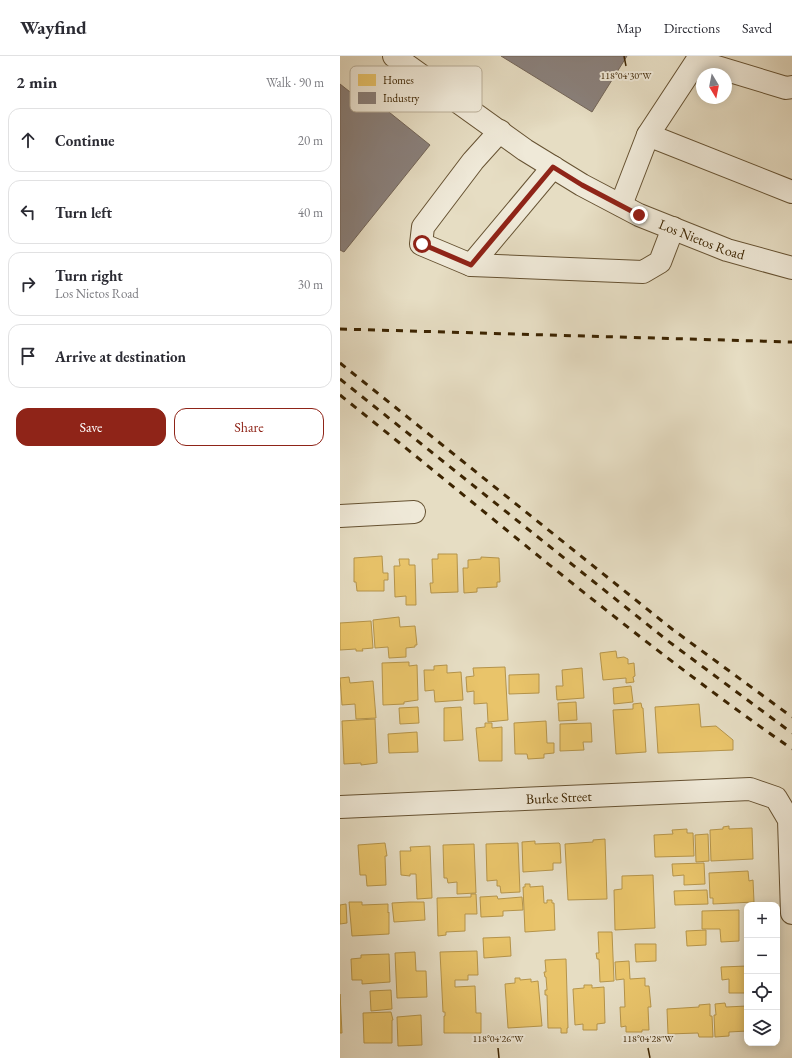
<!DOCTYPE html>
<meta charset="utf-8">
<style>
body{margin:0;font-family:"EB Garamond",serif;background:#f7f7f7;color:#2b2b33}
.controls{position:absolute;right:12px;bottom:12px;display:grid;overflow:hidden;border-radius:8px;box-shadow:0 2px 10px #0003}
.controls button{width:36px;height:36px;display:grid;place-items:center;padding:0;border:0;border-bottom:1px solid #e1e1e2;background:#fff;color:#2b2b33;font:20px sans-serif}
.compass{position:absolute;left:356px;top:12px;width:36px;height:36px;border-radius:50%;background:#fff;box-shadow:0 2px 10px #0003;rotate:170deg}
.stop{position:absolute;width:12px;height:12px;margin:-9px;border:3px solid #8f2418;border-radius:50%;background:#fff}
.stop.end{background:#8f2418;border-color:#fff;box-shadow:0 1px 4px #0008}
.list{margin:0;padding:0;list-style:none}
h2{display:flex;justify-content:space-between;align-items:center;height:52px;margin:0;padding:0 16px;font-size:17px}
h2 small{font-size:13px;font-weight:400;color:#7c7c81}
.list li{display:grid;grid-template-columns:26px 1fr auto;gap:12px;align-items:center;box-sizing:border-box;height:64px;margin:0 8px 8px;padding:0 8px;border:1px solid #e1e1e2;border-radius:12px}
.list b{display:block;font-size:15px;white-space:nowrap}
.list p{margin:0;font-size:13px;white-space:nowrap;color:#7c7c81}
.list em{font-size:13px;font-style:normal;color:#7c7c81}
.actions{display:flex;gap:8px;padding:12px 16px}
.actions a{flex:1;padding:9px 0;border:1px solid #8f2418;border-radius:12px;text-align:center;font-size:14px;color:#8f2418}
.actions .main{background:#8f2418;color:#fff}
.icon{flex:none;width:22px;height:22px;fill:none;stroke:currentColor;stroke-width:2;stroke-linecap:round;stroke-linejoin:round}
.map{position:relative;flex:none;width:452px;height:1002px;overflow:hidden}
header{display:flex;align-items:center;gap:24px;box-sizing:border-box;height:56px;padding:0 20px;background:#fff;border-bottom:1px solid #e1e1e2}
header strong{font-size:19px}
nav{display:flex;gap:22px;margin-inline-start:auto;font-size:14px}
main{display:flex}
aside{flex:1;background:#fff}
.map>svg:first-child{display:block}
</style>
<header>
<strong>Wayfind</strong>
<nav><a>Map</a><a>Directions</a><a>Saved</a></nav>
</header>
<main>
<aside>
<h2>2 min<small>Walk · 90 m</small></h2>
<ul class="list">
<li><svg class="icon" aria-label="ahead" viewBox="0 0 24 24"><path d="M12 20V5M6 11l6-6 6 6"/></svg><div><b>Continue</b></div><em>20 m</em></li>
<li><svg class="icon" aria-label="left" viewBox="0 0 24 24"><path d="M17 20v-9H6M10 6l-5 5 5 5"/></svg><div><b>Turn left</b></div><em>40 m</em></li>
<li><svg class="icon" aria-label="right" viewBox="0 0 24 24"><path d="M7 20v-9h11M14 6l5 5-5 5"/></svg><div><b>Turn right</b><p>Los Nietos Road</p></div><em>30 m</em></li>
<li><svg class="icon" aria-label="arrive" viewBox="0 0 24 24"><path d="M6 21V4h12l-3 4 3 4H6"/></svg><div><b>Arrive at destination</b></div></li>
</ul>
<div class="actions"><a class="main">Save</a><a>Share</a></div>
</aside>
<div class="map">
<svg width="452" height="1002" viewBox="0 0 452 1002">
<rect width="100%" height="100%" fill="#e6ddc3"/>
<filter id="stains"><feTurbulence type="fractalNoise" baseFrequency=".005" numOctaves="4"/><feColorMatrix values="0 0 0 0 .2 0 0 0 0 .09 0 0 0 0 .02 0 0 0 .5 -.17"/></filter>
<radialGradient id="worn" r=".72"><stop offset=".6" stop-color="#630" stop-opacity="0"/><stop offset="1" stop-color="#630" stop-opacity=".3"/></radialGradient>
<!-- homes -->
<g fill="#e9c46a" stroke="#b5944a">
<polygon points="98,498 117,498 118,536 91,537 90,527 93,527 92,503 98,503"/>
<polygon points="42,500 43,517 48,517 48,524 44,524 44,535 17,535 16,526 14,526 14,502"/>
<polygon points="141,501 159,502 160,526 157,526 157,531 137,532 137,536 124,537 123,512 128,512 128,504 141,503"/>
<polygon points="59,503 69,503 69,509 75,509 76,549 66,549 66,540 55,541 54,510 60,510"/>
<polygon points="59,561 60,571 75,570 77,589 75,589 75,591 66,592 66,601 49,602 48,591 35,592 33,564"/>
<polygon points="31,565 33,592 22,593 23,595 16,595 16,593 0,594 0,567"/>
<polygon points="276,595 277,602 284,601 288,603 288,608 294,607 295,620 293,621 294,626 286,627 286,622 263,624 260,597"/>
<polygon points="69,606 69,610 77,609 78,644 64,646 64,648 43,649 42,607"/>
<polygon points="107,609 107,617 121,616 123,644 95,646 94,634 85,635 84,614 94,614 94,610"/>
<polygon points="165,611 168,664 148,666 147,647 134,648 134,635 127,636 126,621 134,620 133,612"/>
<polygon points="242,612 244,642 217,644 216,630 223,630 222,614"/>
<polygon points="199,618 199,637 169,638 169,619"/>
<polygon points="9,621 10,627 33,625 36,662 16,663 15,648 2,649 0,622"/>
<polygon points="291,630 293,646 274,648 273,632"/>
<polygon points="236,646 237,664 219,665 218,647"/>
<polygon points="301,647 302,652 303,652 306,696 276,698 273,654 293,653 293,648"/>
<polygon points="359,648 361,671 376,670 393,684 393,694 318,697 315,651"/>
<polygon points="78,651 79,667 60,668 59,652"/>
<polygon points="121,651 123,684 104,685 104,652"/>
<polygon points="35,663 37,707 21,709 21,707 4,708 2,665"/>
<polygon points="206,665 207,687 214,687 214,697 204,698 204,702 188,703 187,698 175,698 174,667"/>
<polygon points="145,667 152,667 152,672 162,671 162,705 139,705 136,672 145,671"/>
<polygon points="251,667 252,686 243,686 244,694 220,695 220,668"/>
<polygon points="77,676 78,696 49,697 48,678"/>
<polygon points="389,770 389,773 412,772 413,803 371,805 370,774 383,773 383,771"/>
<polygon points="347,773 347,777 353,777 354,800 315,801 314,779 333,778 332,774"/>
<polygon points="368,778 369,805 356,806 355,779"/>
<polygon points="265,783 267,843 228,844 225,788 253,786 253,784"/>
<polygon points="195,785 195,788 219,787 220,788 221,807 213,807 213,814 183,816 182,786"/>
<polygon points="45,787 47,800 45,800 46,829 27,830 26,819 20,819 18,789"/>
<polygon points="178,787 180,836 161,837 160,830 157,830 157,824 147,825 146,788"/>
<polygon points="134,788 136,837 117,838 117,826 108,827 107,822 104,822 103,789"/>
<polygon points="90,790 92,842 77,843 76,818 70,818 70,820 61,819 60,795 71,795 70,791"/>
<polygon points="364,807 365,828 344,829 344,819 333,820 332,808"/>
<polygon points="408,815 409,825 413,824 414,846 373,848 373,842 370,842 369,817"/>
<polygon points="313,819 315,872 275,874 274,834 282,833 282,820"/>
<polygon points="185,828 190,828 190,831 203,830 204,847 207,847 207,844 212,844 212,847 214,847 215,874 185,876 183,831 185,831"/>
<polygon points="367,834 368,848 335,849 334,835"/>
<polygon points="131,838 136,838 137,858 125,858 125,875 106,876 106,879 98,880 97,842 131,841"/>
<polygon points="157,840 158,843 182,841 183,854 163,855 163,860 141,861 140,841"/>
<polygon points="9,846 22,846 22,849 48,848 48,857 49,856 49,878 12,880"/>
<polygon points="70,846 84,846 85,864 54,866 52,847"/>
<polygon points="6,848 7,867 0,868 0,849"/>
<polygon points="399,854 399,885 381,886 380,873 362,873 362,855"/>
<polygon points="366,874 366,889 347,890 346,875"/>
<polygon points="258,876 272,876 274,925 260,926 259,903 257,903 256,897 259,897"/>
<polygon points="170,881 171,900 144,902 143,882"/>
<polygon points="295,888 316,888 316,905 296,906"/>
<polygon points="137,895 138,919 128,919 128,924 115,924 115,931 135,930 136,957 141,957 141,977 104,977 104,960 105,960 105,956 103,956 100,896"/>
<polygon points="75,896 76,915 86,915 87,941 57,942 55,897"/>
<polygon points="49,898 50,926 22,928 22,924 12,924 11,903 21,902 21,899"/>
<polygon points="226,903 228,972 227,972 227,977 221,977 221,972 208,972 207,939 205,939 205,934 207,934 206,921 205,921 204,916 206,916 205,904"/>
<polygon points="289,905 290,923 305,922 305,930 309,930 311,951 308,951 309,974 302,974 302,976 286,976 286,970 281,971 280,951 285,951 284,923 276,924 275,906"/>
<polygon points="407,910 407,937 389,937 389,923 382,924 381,911"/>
<polygon points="175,922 180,922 180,924 191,923 191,926 198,925 202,970 168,972 165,928 175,927"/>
<polygon points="244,929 252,929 252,932 264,931 265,967 257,968 257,974 243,974 243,968 235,969 233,933 244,932"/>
<polygon points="51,934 52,953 31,955 30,935"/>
<polygon points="0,938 2,977 0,977"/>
<polygon points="385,947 386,951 407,950 407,975 389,976 389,980 375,981 374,959 376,959 375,948"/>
<polygon points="370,948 370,960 372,960 373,981 359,981 358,977 328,978 327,953 359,951 359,949"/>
<polygon points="51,956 53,964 52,964 52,987 24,987 23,957"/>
<polygon points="81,959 82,989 58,990 57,961"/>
</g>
<!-- industry -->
<g fill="#8a817c" stroke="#736557">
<polygon points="161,0 287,0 252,56"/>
<polygon points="0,28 29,51 34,44 90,89 4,196 0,194"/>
</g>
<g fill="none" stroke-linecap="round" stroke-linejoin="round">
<defs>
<g id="minor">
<path id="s1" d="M54,0L185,94L242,129L299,159L387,194L452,212"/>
<polyline points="357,5 446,32 452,31"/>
<polyline points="160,75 133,105 83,171 81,188 131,209 303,216 320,206 333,172"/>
<polyline points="308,79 360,0"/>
<polyline points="281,149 308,79 452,136"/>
<polyline points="131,209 213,111"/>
<polyline points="0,460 74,456"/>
<path id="s2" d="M0,751L410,733L436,742L449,764L452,857"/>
</g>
</defs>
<!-- minor casing -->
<use href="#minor" stroke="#665232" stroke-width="24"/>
<!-- minor -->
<use href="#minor" stroke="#efe9d8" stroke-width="22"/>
<!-- rail -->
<g stroke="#3c2401" stroke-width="3" stroke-dasharray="7 7" stroke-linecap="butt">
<polyline points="0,273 452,286"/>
<polyline points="0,307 332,573 452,661"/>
<polyline points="0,323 328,585 452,677"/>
<path d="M0,339C149,458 295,584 452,693"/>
</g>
</g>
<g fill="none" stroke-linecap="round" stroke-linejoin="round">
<!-- route -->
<polyline stroke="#8f2418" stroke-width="5" points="82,188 131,209 213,111 242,129 299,159"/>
</g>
<!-- ticks -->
<path fill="none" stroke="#3c2401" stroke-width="1.5" d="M284,0L286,10M158,992L159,1002M308,992L310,1002"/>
<g text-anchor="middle" stroke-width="4" stroke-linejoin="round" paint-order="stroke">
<!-- street labels -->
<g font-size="14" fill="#3c2401" stroke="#efe9d8">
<text dy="5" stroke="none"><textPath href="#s1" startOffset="360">Los Nietos Road</textPath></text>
<text dy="5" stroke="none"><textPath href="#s2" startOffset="219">Burke Street</textPath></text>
</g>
</g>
<!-- legend -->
<rect x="10" y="10" width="132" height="46" rx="6" fill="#efe9d8" stroke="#b9ae98" stroke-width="1"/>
<rect x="18" y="18" width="18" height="12" fill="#e9c46a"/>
<rect x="18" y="36" width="18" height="12" fill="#8a817c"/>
<g font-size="11" fill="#3c2401">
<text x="43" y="28">Homes</text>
<text x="43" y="46">Industry</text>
</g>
<g font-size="10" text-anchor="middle" fill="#3c2401" stroke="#efe9d8" stroke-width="4" stroke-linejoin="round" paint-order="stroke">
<text x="286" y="23">118°04'30"W</text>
<text x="158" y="986">118°04'26"W</text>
<text x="308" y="986">118°04'28"W</text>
</g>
<rect width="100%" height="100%" filter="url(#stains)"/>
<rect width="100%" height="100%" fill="url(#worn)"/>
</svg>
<div class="controls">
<button>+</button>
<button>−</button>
<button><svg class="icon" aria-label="locate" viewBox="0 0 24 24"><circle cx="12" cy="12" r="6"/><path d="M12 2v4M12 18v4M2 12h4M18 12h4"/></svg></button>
<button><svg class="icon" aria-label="layers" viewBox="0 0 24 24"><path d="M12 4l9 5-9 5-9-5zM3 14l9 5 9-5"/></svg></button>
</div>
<svg class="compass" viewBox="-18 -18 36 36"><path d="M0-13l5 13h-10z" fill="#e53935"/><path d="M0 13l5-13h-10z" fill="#7c7c81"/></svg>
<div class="stop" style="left:82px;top:188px"></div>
<div class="stop end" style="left:299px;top:159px"></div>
</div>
</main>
